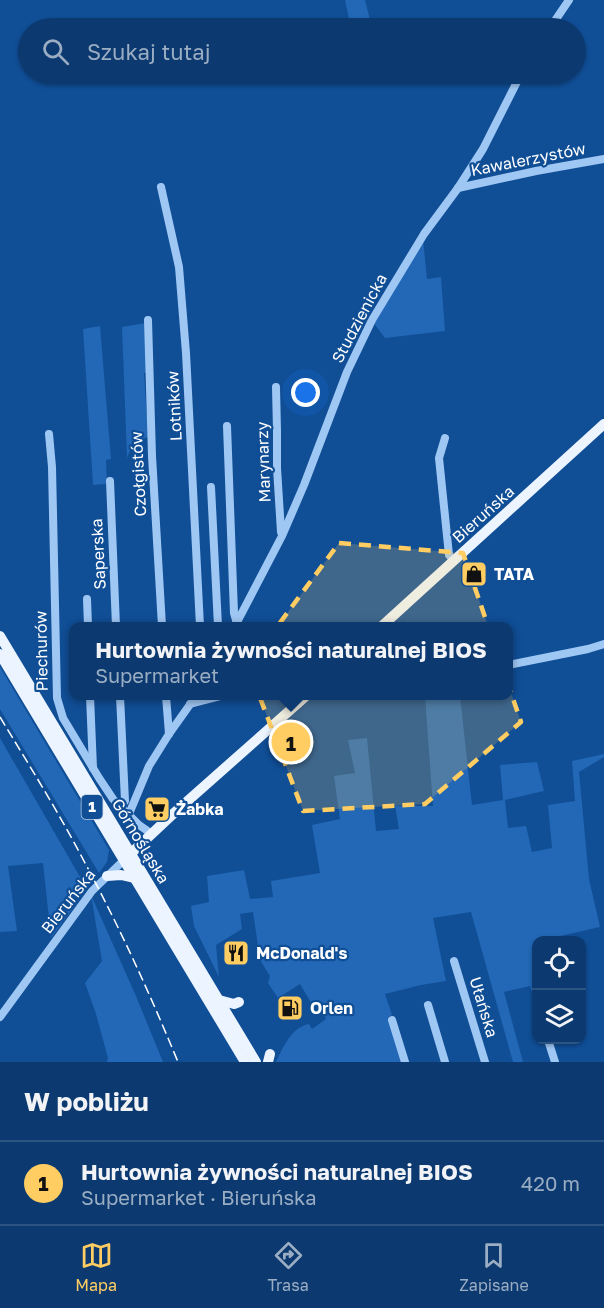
<!DOCTYPE html>
<html lang="pl">
<meta charset="utf-8">
<style>
body{margin:0;font-family:"Golos Text",sans-serif;background:#154175;color:#f1f3f6}
.controls{position:absolute;right:18px;bottom:18px;display:grid;overflow:hidden;border-radius:12px;box-shadow:0 2px 4px #0004}
.controls button{width:54px;height:54px;display:grid;place-items:center;padding:0;border:0;border-bottom:2px solid #2c5483;background:#0c3a70;color:#f1f3f6;font:30px sans-serif}
.you{position:absolute;left:306px;top:393px;width:21px;height:21px;margin:-15px;border:4px solid #fff;border-radius:50%;background:#1a73e8;box-shadow:0 0 0 9px #1a73e833}
.badge{display:grid;place-items:center;width:39px;height:39px;border-radius:50%;background:#ffcd62;color:#111;font-size:20px;font-weight:700}
.pin{position:absolute;translate:-50% -50%;border:3px solid #fff;box-shadow:0 2px 6px #0006}
.popup{position:absolute;left:69px;top:622px;width:444px;height:78px;box-sizing:border-box;display:grid;place-content:center;border-radius:12px;background:#0c3a70;filter:drop-shadow(0 2px 4px #0005);font-size:20px;white-space:nowrap;color:#9aadc3}
.popup b{font-size:22px;color:#f1f3f6}
.popup::after{content:'';position:absolute;left:50%;top:100%;margin-left:-12px;border:12px solid transparent;border-top-color:#0c3a70}
.list{margin:0;padding:0;list-style:none}
h2{display:flex;justify-content:space-between;align-items:center;height:78px;margin:0;padding:0 24px;font-size:26px}
h2 small{font-size:20px;font-weight:400;color:#9aadc3}
.list li{display:grid;grid-template-columns:39px 1fr auto;gap:18px;align-items:center;box-sizing:border-box;height:84px;padding:0 24px;border-top:2px solid #2c5483}
.list b{display:block;font-size:22px;white-space:nowrap}
.list p{margin:0;font-size:20px;white-space:nowrap;color:#9aadc3}
.list em{font-size:20px;font-style:normal;color:#9aadc3}
.icon{flex:none;width:33px;height:33px;fill:none;stroke:currentColor;stroke-width:2;stroke-linecap:round;stroke-linejoin:round}
.map{position:relative;flex:none;width:604px;height:1062px;overflow:hidden}
.search{position:absolute;background:#0c3a70;box-shadow:0 2px 4px #0004;left:18px;right:18px;top:18px;height:66px;display:flex;align-items:center;gap:15px;box-sizing:border-box;padding:0 21px;border-radius:33px;color:#9aadc3;font-size:22px}
.sheet{height:162px;background:#0c3a70}
nav{display:flex;justify-content:space-around;align-items:center;box-sizing:border-box;height:84px;border-top:2px solid #2c5483;background:#0c3a70;font-size:16px;color:#9aadc3}
nav a{display:grid;justify-items:center;gap:3px}
nav .on{color:#ffcd62}
.map>svg:first-child{display:block}
</style>
<div class="map">
<svg width="604" height="1062" viewBox="0 0 604 1062">
<rect width="100%" height="100%" fill="#104e96"/>
<!-- green -->
<g fill="#2268b6">
<polygon points="345,0 365,0 372,28 351,28"/>
<polygon points="423,239 427,279 441,277 445,331 385,338 373,322"/>
<polygon points="147,314 150,372 144,373 148,437 133,442 127,458 122,327 146,323"/>
<polygon points="100,326 111,459 106,460 107,484 93,485 83,329"/>
<polygon points="0,667 109,850 107,862 99,873 0,709"/>
<path d="M425,696H460L472,805L503,800L500,765L537,762L544,791L505,800L508,828L526,826L532,852L552,848L548,805L575,801L572,761L604,754V757L579,772L589,879L600,927L547,939V940H536V1007L530,986L504,992L523,1062H513L471,912L433,918L446,981L421,985L385,994L392,1015L388,1017L402,1062H276C283,1048 291,1027 309,1024L312,1029L326,1019L319,1004L313,1006L300,984L278,998L268,983L270,976L255,952L258,946L253,912L240,914L242,929L216,945L219,977L194,926L191,906L209,902L207,876L244,870L250,899L273,897L271,881L320,873L312,825L340,819L334,776L355,773L348,740L367,738L376,831L399,829L395,806H433Z"/>
<polygon points="0,738 87,889 51,938 43,863 8,866 17,931 0,932"/>
<polygon points="91,895 136,996 163,1062 107,1062 108,1058 96,1014 85,983 102,961"/>
</g>
<g fill="none" stroke-linecap="round" stroke-linejoin="round">
<!-- minor -->
<g stroke="#9fc7f4" stroke-width="8">
<polyline points="550,28 569,0"/>
<polyline points="161,187 179,267 186,353 200,626"/>
<polyline points="458,188 536,171 604,159"/>
<polyline points="148,320 152,456 162,626"/>
<polyline points="276,387 277,431 277,468 281,532"/>
<polyline points="227,426 234,613 237,624"/>
<polyline points="49,434 52,467 57,698 63,718 99,778 113,799 139,825 152,834"/>
<polyline points="445,438 439,458 449,555 454,561"/>
<polyline points="110,481 116,626"/>
<polyline points="211,487 218,626"/>
<polyline points="87,599 88,626"/>
<polyline points="235,626 282,536 304,485 347,372 372,320 424,234 458,188 483,149 521,74"/>
<polyline points="508,665 588,649 604,644"/>
<polyline points="90,696 93,768"/>
<polyline points="120,696 125,801 121,806"/>
<polyline points="166,696 169,734"/>
<polyline points="190,704 221,696"/>
<polyline points="129,814 149,766 169,734 196,696"/>
<polyline points="454,961 485,1062"/>
<polyline points="428,1005 445,1062"/>
<polyline points="0,1017 92,891 124,860"/>
<polyline points="392,1020 405,1062"/>
<polyline points="548,1040 555,1062"/>
</g>
<!-- major -->
<g stroke="#ecf4ff" stroke-width="10">
<polyline points="382,626 604,424"/>
<polyline points="0,636 256,1062"/>
<polyline points="0,654 245,1062"/>
<polyline points="126,858 174,813 306,696"/>
<polyline points="107,876 121,875 134,878"/>
<polyline points="219,1000 234,1004 239,1002"/>
<polyline points="268,1062 270,1054"/>
</g>
<!-- rail -->
<path stroke="#fff" stroke-width="1.5" stroke-dasharray="10 4.5" stroke-linecap="butt" d="M0,717C29,765 59,813 85,863C120,928 150,994 178,1062"/>
</g>
<!-- marked area -->
<path fill="#ffcd62" fill-opacity="0.2" stroke="#ffcd62" stroke-width="4.5" stroke-dasharray="12 8" stroke-linejoin="round" d="M339,543L463,553L521,722L425,804L303,811L248,666Z"/>
<!-- icons -->
<defs>
<symbol id="shop-square" viewBox="-11 -11 22 22"><rect x="-9" y="-9" width="18" height="18" rx="4" fill="#ffcd62" stroke="#104e96"/><path d="M-5-2.5h2.3a2.7 3.5 0 0 1 5.4 0H5L5.5 6h-11ZM-1.5-2.5h3a1.5 2.3 0 0 0-3 0Z" fill="#111"/></symbol>
<symbol id="supermarket-square" viewBox="-11 -11 22 22"><rect x="-9" y="-9" width="18" height="18" rx="4" fill="#ffcd62" stroke="#104e96"/><path d="M-6-5.5h2.5l.6 2H6L4.5 2H-2.5L-4.4-4H-6ZM-1.5 3.2a1.3 1.3 0 1 0 .1 0ZM3 3.2a1.3 1.3 0 1 0 .1 0Z" fill="#111"/></symbol>
<symbol id="restaurant-square" viewBox="-11 -11 22 22"><rect x="-9" y="-9" width="18" height="18" rx="4" fill="#ffcd62" stroke="#104e96"/><path d="M-5-6h1v4h1v-4h1v4h1v-4h1v5L-1.5 .5V6h-2V.5L-5-1ZM5-6V6H3V1.5H1.5Q1.5-4 5-6Z" fill="#111"/></symbol>
<symbol id="fuel-square" viewBox="-11 -11 22 22"><rect x="-9" y="-9" width="18" height="18" rx="4" fill="#ffcd62" stroke="#104e96"/><path d="M-5.5-6h7V0h2V4h1.3V-2.5L3-4.5l.8-.8L6-3V5H2.5V1h-1V6h-7ZM-4.2-4.7v3.2H.2V-4.7Z" fill="#111"/></symbol>
</defs>
<g fill-rule="evenodd">
<use href="#shop-square" x="459" y="559" width="30" height="30"/>
<use href="#supermarket-square" x="142" y="794" width="30" height="30"/>
<use href="#restaurant-square" x="221" y="938" width="30" height="30"/>
<use href="#fuel-square" x="275" y="993" width="30" height="30"/>
</g>
<g text-anchor="middle" stroke-width="4.5" stroke-linejoin="round" paint-order="stroke">
<!-- shield labels -->
<rect fill="#104e96" stroke="#b7cae0" stroke-width="1.5" x="81.5" y="795" width="21" height="24" rx="4.5"/>
<g font-size="15" font-weight="bold" fill="#fff">
<text x="92" y="812">1</text>
</g>
<!-- street labels -->
<g font-size="16" fill="#fff" stroke="#104e96">
<text transform="translate(528 159) rotate(-11)" y="6">Kawalerzystów</text>
<text transform="translate(359 318) rotate(-62)" y="6">Studzienicka</text>
<text transform="translate(174 406) rotate(-93)" y="6">Lotników</text>
<text transform="translate(263 462) rotate(-92)" y="6">Marynarzy</text>
<text transform="translate(138 474) rotate(-93)" y="6">Czołgistów</text>
<text transform="translate(483 514) rotate(-42)" y="6">Bieruńska</text>
<text transform="translate(98 554) rotate(-93)" y="6">Saperska</text>
<text transform="translate(41 651) rotate(-91)" y="6">Piechurów</text>
<text transform="translate(141 841) rotate(59)" y="6">Górnośląska</text>
<text transform="translate(68 901) rotate(-52)" y="6">Bieruńska</text>
<text transform="translate(484 1007) rotate(73)" y="6">Ułańska</text>
</g>
<!-- poi labels -->
<g font-size="16" font-weight="bold" fill="#fff" stroke="#104e96" text-anchor="start">
<text x="494" y="580">TATA</text>
<text x="176" y="815">Żabka</text>
<text x="256" y="959">McDonald's</text>
<text x="310" y="1014">Orlen</text>
</g>
</g>
</svg>
<div class="controls">
<button><svg class="icon" aria-label="locate" viewBox="0 0 24 24"><circle cx="12" cy="12" r="6"/><path d="M12 2v4M12 18v4M2 12h4M18 12h4"/></svg></button>
<button><svg class="icon" aria-label="layers" viewBox="0 0 24 24"><path d="M12 4l9 5-9 5-9-5zM3 14l9 5 9-5"/></svg></button>
</div>
<div class="you"></div>
<div class="pin badge" style="left:291px;top:742px">1</div>
<div class="popup"><b>Hurtownia żywności naturalnej BIOS</b>Supermarket</div>
<div class="search"><svg class="icon" aria-label="search" viewBox="0 0 24 24"><circle cx="10" cy="10" r="6"/><path d="M15 15l6 6"/></svg>Szukaj tutaj</div>
</div>
<section class="sheet">
<h2>W pobliżu<small></small></h2>
<ul class="list">
<li><span class="badge">1</span><div><b>Hurtownia żywności naturalnej BIOS</b><p>Supermarket · Bieruńska</p></div><em>420 m</em></li>
</ul>
</section>
<nav>
<a class="on"><svg class="icon" aria-label="map" viewBox="0 0 24 24"><path d="M3 6l6-2 6 2 6-2v14l-6 2-6-2-6 2zM9 4v14M15 6v14"/></svg>Mapa</a>
<a><svg class="icon" aria-label="directions" viewBox="0 0 24 24"><path d="M12 3l9 9-9 9-9-9zM9 14v-3h6M13 9l2 2-2 2"/></svg>Trasa</a>
<a><svg class="icon" aria-label="saved" viewBox="0 0 24 24"><path d="M7 4h10v16l-5-4-5 4z"/></svg>Zapisane</a>
</nav>
